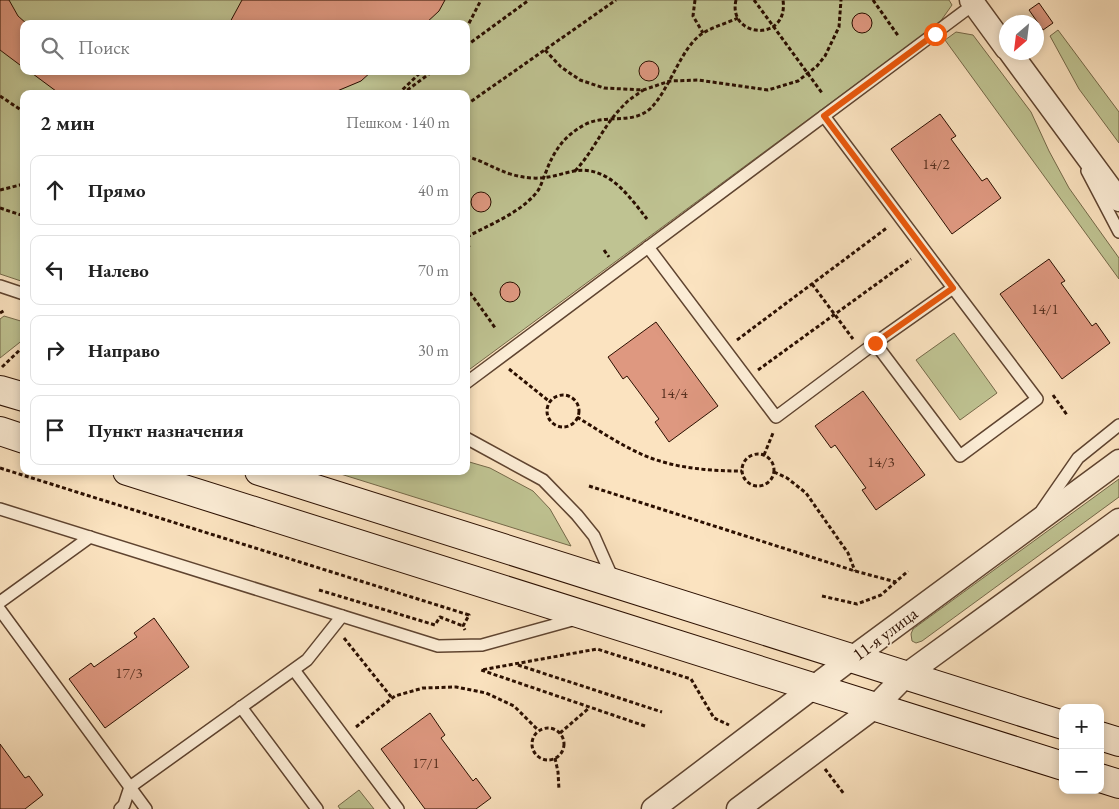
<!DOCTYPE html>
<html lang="ru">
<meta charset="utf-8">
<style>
body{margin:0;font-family:"EB Garamond",serif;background:#f2f2f2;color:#222}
.controls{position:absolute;right:15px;bottom:15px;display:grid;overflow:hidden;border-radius:10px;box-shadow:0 2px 8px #0003}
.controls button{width:45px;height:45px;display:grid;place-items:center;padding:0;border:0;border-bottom:1px solid #e0e0e0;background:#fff;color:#222;font:25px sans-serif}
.compass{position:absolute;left:999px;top:15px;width:45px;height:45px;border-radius:50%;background:#fff;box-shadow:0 2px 8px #0003;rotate:208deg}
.stop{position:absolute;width:15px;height:15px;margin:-11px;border:4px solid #ea580c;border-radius:50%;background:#fff}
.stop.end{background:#ea580c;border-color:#fff;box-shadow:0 1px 5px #0008}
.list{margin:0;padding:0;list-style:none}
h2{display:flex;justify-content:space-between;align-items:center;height:65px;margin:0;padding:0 20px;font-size:21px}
h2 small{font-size:16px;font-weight:400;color:#767676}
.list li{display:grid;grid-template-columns:32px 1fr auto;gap:15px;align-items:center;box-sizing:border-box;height:70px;margin:0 10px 10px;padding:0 10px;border:1px solid #e0e0e0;border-radius:10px}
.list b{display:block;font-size:19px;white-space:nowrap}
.list em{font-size:16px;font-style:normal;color:#767676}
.icon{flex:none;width:28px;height:28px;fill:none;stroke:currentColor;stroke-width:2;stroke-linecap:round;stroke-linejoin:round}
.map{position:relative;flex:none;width:1119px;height:809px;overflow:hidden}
.search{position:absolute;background:#fff;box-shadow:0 2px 8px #0003;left:20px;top:20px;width:450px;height:55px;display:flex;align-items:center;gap:12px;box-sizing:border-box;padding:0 18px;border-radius:10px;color:#767676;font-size:19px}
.panel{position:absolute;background:#fff;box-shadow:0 2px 8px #0003;left:20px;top:90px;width:450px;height:385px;border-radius:10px}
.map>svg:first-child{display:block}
</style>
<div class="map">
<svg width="1119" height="809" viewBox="0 0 1119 809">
<rect width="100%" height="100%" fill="#fbe3c0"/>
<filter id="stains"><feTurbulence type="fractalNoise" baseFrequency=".004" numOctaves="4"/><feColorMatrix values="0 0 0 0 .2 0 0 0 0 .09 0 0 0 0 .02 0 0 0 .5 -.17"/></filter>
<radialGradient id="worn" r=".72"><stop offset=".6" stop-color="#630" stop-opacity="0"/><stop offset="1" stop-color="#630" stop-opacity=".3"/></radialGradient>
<!-- green -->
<g fill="#bfc392" stroke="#756949" fill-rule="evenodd">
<path d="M0,0H949L952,5L940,22L466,372V94H24V282L0,274ZM24,24H466V71H24Z"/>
<polygon points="1058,30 1119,112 1119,143 1079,89 1050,36"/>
<polygon points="956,32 973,35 1031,112 1049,151 1069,188 1119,258 1119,279 945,40"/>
<polygon points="4,316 24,322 24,339 0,358 0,319"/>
<polygon points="954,333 997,393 960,420 916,360"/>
<polygon points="466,461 490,468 533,491 550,509 571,546 331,471 466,471"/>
<polygon points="1119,479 1119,497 922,641 916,643 912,641 911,634 913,629"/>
<polygon points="359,790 374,809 340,809 338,806"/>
</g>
<!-- building -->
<g fill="#de9880" stroke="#2b0f00">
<polygon points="0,0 9,0 18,16 27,24 24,24 24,68 0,50"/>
<polygon points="242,0 445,0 439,11 425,24 229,24"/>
<polygon points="1039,3 1053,23 1043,30 1029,10"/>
<circle cx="862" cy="23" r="10"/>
<circle cx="649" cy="71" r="10"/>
<polygon points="29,71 372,71 361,81 330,94 60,94"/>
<polygon points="940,114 956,136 951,139 982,181 987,178 1001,198 952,234 891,149"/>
<circle cx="481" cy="202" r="10"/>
<polygon points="1049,259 1065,281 1061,283 1092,326 1096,323 1110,343 1062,379 1000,294"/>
<circle cx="510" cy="292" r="10"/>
<polygon points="656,322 718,406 669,442 655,422 659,419 627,376 623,379 608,357"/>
<polygon points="863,391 925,475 876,510 862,490 866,488 835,445 831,448 815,426"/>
<polygon points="154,618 189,667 105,728 69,679 91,663 94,667 137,637 134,633"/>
<polygon points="430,713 445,735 441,738 473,781 476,778 491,798 476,809 425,809 381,749"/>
<polygon points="0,744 25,778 29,776 43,795 25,809 0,809"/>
</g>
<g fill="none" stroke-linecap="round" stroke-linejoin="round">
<defs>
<g id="lane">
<polyline points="1087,171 1119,232"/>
<polyline points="648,247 776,417 875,343 953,288 824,116"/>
<polyline points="0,286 24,294"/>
<polyline points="875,343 960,456 1037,399 953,288"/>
<polyline points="466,383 974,4"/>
<polyline points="466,438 543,480 577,515 594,536 613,579"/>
<polyline points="0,509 438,646 482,645 576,619"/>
<polyline points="1042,510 1078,458 1119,425"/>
<polyline points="0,602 90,537"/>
<polyline points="0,610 146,809"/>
<polyline points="294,670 398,809"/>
<polyline points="241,707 317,809"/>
<polyline points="120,809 124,805 130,787 307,660 342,616"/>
</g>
<g id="street">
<polyline points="971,0 1006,48"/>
<polyline points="1010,52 1119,200"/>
<polyline points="653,809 852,658 1119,461"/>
<polyline points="738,809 875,707 906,675 1119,520"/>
</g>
<g id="secondary">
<polyline points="0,390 24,397"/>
<polyline points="0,431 24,439"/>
<polyline points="127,471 1063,766"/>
<polyline points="259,471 1063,725"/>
<polyline points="1100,736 1119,742"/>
<polyline points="1100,778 1119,784"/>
</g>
</defs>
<!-- lane casing -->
<use href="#lane" stroke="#5f4430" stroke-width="14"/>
<!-- street casing -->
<use href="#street" stroke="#5f4430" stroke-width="25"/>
<!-- secondary casing -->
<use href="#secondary" stroke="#2b0f00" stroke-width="30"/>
<!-- path -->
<g stroke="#2b0f00" stroke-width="3" stroke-dasharray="4 2.5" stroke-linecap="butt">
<polyline points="695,0 693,16 703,33"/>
<path d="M736,0C727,38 789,43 783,0"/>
<polyline points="754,0 822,93"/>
<polyline points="873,0 899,37"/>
<polyline points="466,29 481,0"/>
<polyline points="466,46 529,0"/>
<polyline points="545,50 561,67 580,80 604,88 643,90 670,81 698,80 768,90 798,81 817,66 825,56 839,27 841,0"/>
<polyline points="398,94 422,71"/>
<polyline points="402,94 433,71"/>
<polyline points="0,96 24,112"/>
<polyline points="466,105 616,0"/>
<path d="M466,156C492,164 503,176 532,178C547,179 560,174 574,171C608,165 629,196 647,219"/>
<path d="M575,171C594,151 604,124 624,105C629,99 637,95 643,90"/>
<polyline points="0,190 24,184"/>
<polyline points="0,208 24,216"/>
<path d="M467,237C490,224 519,214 537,192C541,187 543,178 546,172C554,150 565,135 586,124C607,114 633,125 651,108C671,87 681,47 703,33C713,27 727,23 738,18"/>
<polyline points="604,250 609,257"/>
<polyline points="466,260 469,248 467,237"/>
<polyline points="812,284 853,339"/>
<polyline points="466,287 496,329"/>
<polyline points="0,313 5,310"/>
<polyline points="737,340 888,227"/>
<polyline points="2,367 24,346"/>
<polyline points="509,369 550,402"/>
<polyline points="758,370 911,259"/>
<polyline points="1053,395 1067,415"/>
<circle cx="563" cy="411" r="16"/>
<path d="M577,417C598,430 619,444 641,454C672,468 708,471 742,471"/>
<circle cx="758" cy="470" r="16"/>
<polyline points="764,455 773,433"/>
<polyline points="0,468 469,615 463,626 465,630"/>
<polyline points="774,472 787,478 806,493 848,553 855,571"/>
<polyline points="589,486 855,571 896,582"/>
<polyline points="319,590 435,625 440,617 463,626"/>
<polyline points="822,596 857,604 881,595 908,571"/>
<polyline points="344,638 392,698"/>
<polyline points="518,665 662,712"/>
<polyline points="645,726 481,670 597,649 691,679 714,718 729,725"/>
<polyline points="356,727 395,696 423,688 456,687 486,693 514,706 538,730"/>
<circle cx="548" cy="744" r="16"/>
<polyline points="560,733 589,708"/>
<polyline points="555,758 558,772 559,790"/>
<polyline points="825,769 844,794"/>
</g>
<!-- lane -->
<use href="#lane" stroke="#fcedd6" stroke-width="11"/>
<!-- street -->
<use href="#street" stroke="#fcedd6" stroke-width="22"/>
<!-- secondary -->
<use href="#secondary" stroke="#fcedd6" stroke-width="28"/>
</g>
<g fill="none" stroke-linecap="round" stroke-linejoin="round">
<!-- route -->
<polyline stroke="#ea580c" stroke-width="6" points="875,343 953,288 824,116 935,34"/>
</g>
<g text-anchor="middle" stroke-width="4" stroke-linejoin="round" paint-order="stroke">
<!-- number labels -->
<g font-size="15" fill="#583120">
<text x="936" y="169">14/2</text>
<text x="1045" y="314">14/1</text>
<text x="674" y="398">14/4</text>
<text x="881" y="467">14/3</text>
<text x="129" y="678">17/3</text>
<text x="426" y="768">17/1</text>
</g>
<!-- street labels -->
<g font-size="18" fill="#2b0f00" stroke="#fcedd6">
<text transform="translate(885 634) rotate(-37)" y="6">11-я улица</text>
</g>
</g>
<rect width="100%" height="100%" filter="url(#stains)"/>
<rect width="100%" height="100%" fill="url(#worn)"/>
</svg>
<div class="controls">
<button>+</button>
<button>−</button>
</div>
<svg class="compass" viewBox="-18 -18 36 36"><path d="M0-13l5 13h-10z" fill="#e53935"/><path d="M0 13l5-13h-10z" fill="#767676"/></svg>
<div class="stop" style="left:935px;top:34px"></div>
<div class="stop end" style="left:875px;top:343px"></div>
<div class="search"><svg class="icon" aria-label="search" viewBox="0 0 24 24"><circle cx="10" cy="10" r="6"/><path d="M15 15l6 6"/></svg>Поиск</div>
<section class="panel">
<h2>2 мин<small>Пешком · 140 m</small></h2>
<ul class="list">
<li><svg class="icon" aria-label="ahead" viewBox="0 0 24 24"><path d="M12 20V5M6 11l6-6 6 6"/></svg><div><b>Прямо</b></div><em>40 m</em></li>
<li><svg class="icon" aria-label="left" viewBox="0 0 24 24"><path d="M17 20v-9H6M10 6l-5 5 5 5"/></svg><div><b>Налево</b></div><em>70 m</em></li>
<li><svg class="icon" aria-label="right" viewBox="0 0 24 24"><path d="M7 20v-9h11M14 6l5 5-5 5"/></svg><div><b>Направо</b></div><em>30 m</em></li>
<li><svg class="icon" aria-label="arrive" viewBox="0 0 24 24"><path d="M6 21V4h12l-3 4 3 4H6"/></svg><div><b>Пункт назначения</b></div></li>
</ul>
</section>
</div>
